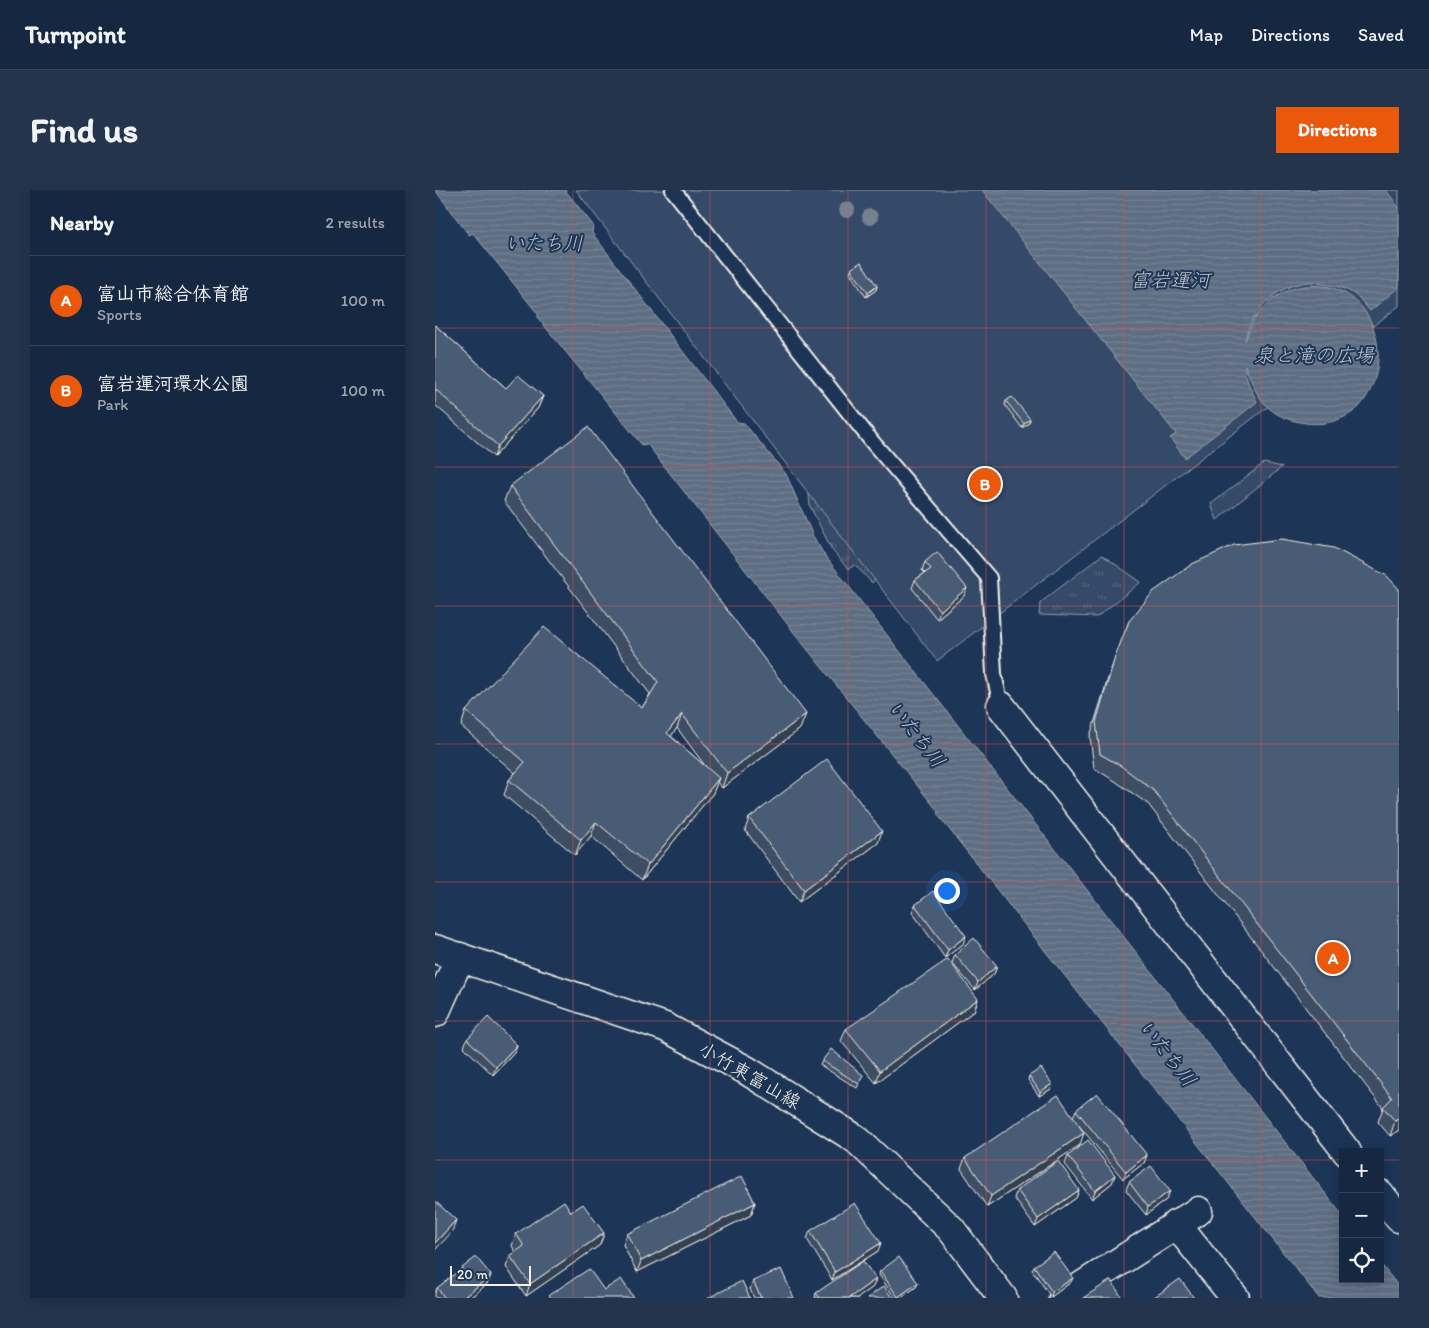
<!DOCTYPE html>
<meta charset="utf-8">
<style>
body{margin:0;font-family:Itim,"Klee One",sans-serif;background:#23344c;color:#f1f3f6}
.controls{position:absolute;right:15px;bottom:15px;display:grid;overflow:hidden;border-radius:0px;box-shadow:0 2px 12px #0003}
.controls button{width:45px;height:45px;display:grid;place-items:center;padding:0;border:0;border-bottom:1px solid #35445a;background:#162841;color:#f1f3f6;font:25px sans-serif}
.scale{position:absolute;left:15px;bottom:12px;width:81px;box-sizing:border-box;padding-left:5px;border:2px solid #f4f1e8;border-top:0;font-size:14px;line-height:18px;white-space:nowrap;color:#f4f1e8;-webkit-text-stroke:4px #1d3557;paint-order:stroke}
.you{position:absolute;left:511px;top:700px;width:18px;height:18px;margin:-12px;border:4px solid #fff;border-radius:50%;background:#1a73e8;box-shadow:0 0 0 8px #1a73e833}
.badge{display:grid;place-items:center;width:32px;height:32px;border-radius:50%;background:#ea580c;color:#fff;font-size:16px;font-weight:700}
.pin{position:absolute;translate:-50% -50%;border:2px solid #fff;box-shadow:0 1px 5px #0006}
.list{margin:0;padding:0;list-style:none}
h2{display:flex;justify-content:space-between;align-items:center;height:65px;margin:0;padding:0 20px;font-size:21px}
h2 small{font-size:16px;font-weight:400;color:#9ea6b1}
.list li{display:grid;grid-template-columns:32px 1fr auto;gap:15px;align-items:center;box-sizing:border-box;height:90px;padding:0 20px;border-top:1px solid #35445a}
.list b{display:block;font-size:19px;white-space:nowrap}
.list p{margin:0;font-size:16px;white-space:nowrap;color:#9ea6b1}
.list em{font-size:16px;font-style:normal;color:#9ea6b1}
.icon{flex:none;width:28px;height:28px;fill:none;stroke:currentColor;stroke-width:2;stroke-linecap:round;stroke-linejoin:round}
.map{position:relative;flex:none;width:964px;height:1108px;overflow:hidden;border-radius:0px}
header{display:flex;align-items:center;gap:30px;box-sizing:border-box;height:70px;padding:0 25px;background:#162841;border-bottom:1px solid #35445a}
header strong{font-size:24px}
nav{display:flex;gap:28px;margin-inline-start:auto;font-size:18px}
.intro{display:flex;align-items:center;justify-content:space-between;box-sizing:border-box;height:120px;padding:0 30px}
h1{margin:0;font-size:35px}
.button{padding:12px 22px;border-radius:0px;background:#ea580c;color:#fff;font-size:18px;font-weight:700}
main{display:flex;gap:30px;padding:0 30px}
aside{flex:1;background:#162841;border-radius:0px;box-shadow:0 2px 12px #0003}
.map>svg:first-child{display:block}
</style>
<header>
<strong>Turnpoint</strong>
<nav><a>Map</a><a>Directions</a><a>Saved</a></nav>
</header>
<div class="intro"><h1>Find us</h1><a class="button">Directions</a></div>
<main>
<aside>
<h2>Nearby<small>2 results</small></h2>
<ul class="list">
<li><span class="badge">A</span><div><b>富山市総合体育館</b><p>Sports</p></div><em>100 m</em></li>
<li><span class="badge">B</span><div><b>富岩運河環水公園</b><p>Park</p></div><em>100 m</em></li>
</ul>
</aside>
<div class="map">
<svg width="964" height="1108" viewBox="0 0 964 1108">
<defs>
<pattern id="grass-tufts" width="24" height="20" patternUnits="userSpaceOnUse" patternTransform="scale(1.25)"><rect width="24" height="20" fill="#354a67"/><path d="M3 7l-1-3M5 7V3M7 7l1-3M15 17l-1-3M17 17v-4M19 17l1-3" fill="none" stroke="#53657d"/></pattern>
<pattern id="water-rules" width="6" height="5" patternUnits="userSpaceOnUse" patternTransform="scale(1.25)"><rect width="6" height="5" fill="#5e6d82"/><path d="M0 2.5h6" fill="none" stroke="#768294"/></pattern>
</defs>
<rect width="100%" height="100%" fill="#1d3557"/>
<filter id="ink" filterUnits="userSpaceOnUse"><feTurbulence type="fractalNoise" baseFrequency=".02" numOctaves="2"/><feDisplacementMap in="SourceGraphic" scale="10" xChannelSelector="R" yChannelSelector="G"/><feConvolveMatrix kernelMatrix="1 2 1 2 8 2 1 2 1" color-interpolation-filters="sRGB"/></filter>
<g filter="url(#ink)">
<!-- grass -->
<g fill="url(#grass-tufts)" stroke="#949ea8">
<polygon points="829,273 847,277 782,330 776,314"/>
<polygon points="373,294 441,388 437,393 420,375 413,379 397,360 375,316"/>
<polygon points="667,365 706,392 662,427 604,425 605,413"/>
</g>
<!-- green -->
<polygon fill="#354a67" stroke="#949ea8" points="141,0 964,0 964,116 502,471"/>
<!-- water -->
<g fill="url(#water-rules)" stroke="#9aa2ab">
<polygon points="0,0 130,0 158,35 157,43 302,232 309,233 351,284 378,346 390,366 908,1026 908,1089 945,1089 945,1073 964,1097 964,1108 884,1108 503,625 502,620 368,454 212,254 207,255 103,128 103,124 38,43 34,45"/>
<path d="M547,0H951L964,18V97L935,121C930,115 925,108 919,104C912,99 902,96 893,95C887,94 880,92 874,92C842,95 815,120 810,151C811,149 812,145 814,141C818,130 824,121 833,113C843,104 856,98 870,96C939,88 964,172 924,217C910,230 889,236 871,233C832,228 822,208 810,175C809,188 817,201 822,212L750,268L735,248L741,244Z"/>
</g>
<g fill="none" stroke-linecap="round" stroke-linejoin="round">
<defs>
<polyline id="lane" points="238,0 439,254 554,388 559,484 566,516"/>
<g id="street">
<polyline points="0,823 25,767"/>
<polyline points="741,1034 800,1108"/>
<polyline points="628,1108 763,1021"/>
</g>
<g id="secondary">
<polyline points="566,516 912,962"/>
<polyline points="0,759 230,837 311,880 421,949 516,1039 568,1108"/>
<polyline points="945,1004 964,1028"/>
</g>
</defs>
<!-- lane casing -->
<use href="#lane" stroke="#f4f1e8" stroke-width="18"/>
<!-- street casing -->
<use href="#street" stroke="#f4f1e8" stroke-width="31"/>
<!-- secondary casing -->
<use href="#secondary" stroke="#f4f1e8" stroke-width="31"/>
<!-- lane -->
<use href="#lane" stroke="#1d3557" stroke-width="14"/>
<!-- street -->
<use href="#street" stroke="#1d3557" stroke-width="28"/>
<!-- secondary -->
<use href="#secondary" stroke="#1d3557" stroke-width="28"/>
</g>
<!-- trees -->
<g fill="#748191">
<circle cx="412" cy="20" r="8"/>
<circle cx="435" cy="27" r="8"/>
</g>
<!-- wall -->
<g fill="#3e4e64" stroke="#f4f1e8" fill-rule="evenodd">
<polygon points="416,79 442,96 441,100 431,107 415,83"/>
<polygon points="0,135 71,198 108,206 103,218 59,267 0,215"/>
<polygon points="571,211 595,229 594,233 587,238 570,215"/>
<path d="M75,296L365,539L287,598L282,592L278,603L207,690L156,646L140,665L69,605L74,590L80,583L26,536L31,521L207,518L215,504L69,311ZM242,538L271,577L236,546Z"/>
<polygon points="847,349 964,940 955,946 943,932 948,918 713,614 680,591 659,578 655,546 675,482 694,431"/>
<polygon points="490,372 529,406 502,429 477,398 480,390 490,383 487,380"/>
<polygon points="314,628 443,653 364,712 310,640"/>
<polygon points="480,715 528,754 510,768 477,722"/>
<polygon points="520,765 562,776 559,784 540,800 517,773"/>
<polygon points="543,809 539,821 441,893 406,851 411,839"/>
<polygon points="32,849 82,855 79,863 58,885 29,857"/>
<polygon points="387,871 426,890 422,898 385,875"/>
<polygon points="594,886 617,894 616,899 604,906 593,890"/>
<polygon points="641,920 712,965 709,973 688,989 642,933 645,955 552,1017 526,979 530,968 638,927"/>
<polygon points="633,966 680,985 677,993 657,1009 630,974"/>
<polygon points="694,992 732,1009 711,1025 691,1000"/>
<polygon points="582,1000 644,1000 641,1008 600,1037 579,1008"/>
<polygon points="320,1013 316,1025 202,1082 188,1055 192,1044"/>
<polygon points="136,1022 169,1043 165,1055 91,1106 71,1077 75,1066 81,1062 77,1056 81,1044"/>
<polygon points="375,1041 443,1061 397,1090 372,1049"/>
<polygon points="599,1076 636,1092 616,1107 597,1080"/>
<polygon points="445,1081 483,1093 481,1097 466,1108 460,1108 444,1085"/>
<polygon points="318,1091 359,1108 319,1108 315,1099"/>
<polygon points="53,1093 35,1108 1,1108 0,1107 0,1103 2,1098"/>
<polygon points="438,1097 423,1108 380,1108 381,1103"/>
</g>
<!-- shaded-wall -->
<g fill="#324051" stroke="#f4f1e8">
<polygon points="442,96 441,100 431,107 433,103"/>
<polygon points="108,206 103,218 59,267 63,256"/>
<polygon points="595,229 594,233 587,238 589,234"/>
<polygon points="532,398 529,406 502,429 505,421"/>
<polygon points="247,524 242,538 227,558 232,543"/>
<polygon points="371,524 365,539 287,598 292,583"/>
<polygon points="284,588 278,603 207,690 213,675"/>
<polygon points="161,632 156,646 140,665 146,650"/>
<polygon points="447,641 443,653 364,712 369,700"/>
<polygon points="531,746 528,754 510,768 513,760"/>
<polygon points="562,776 559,784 540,800 543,792"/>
<polygon points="543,809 539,821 441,893 445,881"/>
<polygon points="82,855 79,863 58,885 61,877"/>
<polygon points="617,894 616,899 604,906 605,902"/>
<polygon points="964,928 964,940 955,946 960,931"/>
<polygon points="649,943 645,955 552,1017 556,1006"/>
<polygon points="712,965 709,973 688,989 691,982"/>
<polygon points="680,985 677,993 657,1009 660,1001"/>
<polygon points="644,1000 641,1008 600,1037 603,1029"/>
<polygon points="735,1001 732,1009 711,1025 713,1017"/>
<polygon points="320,1013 316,1025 202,1082 206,1071"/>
<polygon points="21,1030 17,1042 0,1060 0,1053"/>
<polygon points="169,1043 165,1055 91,1106 95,1094"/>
<polygon points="446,1053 443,1061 397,1090 400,1082"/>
<polygon points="56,1085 53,1093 35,1108 28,1108"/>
<polygon points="638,1088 636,1092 616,1107 617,1102"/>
<polygon points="441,1089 438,1097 423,1108 414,1108"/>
<polygon points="483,1093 481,1097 466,1108 463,1108 463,1107"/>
</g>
<!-- building -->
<g fill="#485b74" stroke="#f4f1e8">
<polygon points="426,72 442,96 433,103 416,79"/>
<polygon points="0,135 71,198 83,185 108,206 63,256 0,199"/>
<polygon points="577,207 595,229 589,234 571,211"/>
<polygon points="153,237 371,524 292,583 247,524 232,543 284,588 213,675 161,632 146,650 74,590 90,572 31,521 109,437 207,518 223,492 75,296"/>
<polygon points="847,349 899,358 952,386 964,399 964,928 960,931 948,917 957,908 718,600 686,576 665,564 661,532 680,467 694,431 718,402 757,374 799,355"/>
<polygon points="502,362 532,398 505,421 480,390 496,379 490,372"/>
<polygon points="392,569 447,641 369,700 314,628"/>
<polygon points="498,701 531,746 513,760 480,715"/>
<polygon points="539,748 562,776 543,792 520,765"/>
<polygon points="513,769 543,809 445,881 411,839"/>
<polygon points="53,827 82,855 61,877 32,849"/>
<polygon points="396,859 428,885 424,894 387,871"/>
<polygon points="606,878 617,894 605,902 594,886"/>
<polygon points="662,903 712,965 691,982 641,920"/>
<polygon points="623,905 649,943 556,1006 530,968"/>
<polygon points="653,950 680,985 660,1001 633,966"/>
<polygon points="623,971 644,1000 603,1029 582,1000"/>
<polygon points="716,976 735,1001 713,1017 694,992"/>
<polygon points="307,986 320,1013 206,1071 192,1044"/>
<polygon points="0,1011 21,1030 0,1053"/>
<polygon points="129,1011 136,1022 148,1014 169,1043 95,1094 75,1066 89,1056 81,1044"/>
<polygon points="420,1013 446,1053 400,1082 375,1041"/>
<polygon points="619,1062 638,1088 617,1102 599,1076"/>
<polygon points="41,1067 56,1085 28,1108 10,1108 2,1098"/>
<polygon points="464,1067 483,1093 463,1107 445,1081"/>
<polygon points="428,1071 441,1089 414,1108 385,1108 381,1103"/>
<polygon points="154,1079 169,1100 186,1089 199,1108 116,1108 114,1105"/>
<polygon points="346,1079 359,1108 326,1108 318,1091"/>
<polygon points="745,1089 759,1108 718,1108"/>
<polygon points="676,1090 687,1108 648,1108"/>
<polygon points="307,1091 315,1108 273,1108"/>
<polygon points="449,1096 457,1108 432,1108"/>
</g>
</g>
<!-- grid -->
<path fill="none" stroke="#dc504e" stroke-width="1" stroke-opacity="0.55" d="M138,0V1108M275,0V1108M413,0V1108M551,0V1108M689,0V1108M826,0V1108M0,138H964M0,277H964M0,416H964M0,554H964M0,692H964M0,831H964M0,970H908M945,970H964"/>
<g text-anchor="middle" stroke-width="4" stroke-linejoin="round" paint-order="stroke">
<!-- street labels -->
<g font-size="19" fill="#f4f1e8" stroke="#1d3557">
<text transform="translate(315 885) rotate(30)" y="7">小竹東富山線</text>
</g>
<!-- water labels -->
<g font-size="20" font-style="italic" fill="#c0c3c4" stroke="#1d3557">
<text x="109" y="60">いたち川</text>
<text x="735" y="97">富岩運河</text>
<text x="879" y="172">泉と滝の広場</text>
<text transform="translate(482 544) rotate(52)" y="7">いたち川</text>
<text transform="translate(733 863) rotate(52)" y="7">いたち川</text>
</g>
</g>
</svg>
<div class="controls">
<button>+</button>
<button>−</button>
<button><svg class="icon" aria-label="locate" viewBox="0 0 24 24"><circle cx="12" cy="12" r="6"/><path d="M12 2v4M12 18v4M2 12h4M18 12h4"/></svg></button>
</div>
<div class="scale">20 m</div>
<div class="you"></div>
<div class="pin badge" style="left:898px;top:768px">A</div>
<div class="pin badge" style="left:550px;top:294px">B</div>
</div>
</main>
